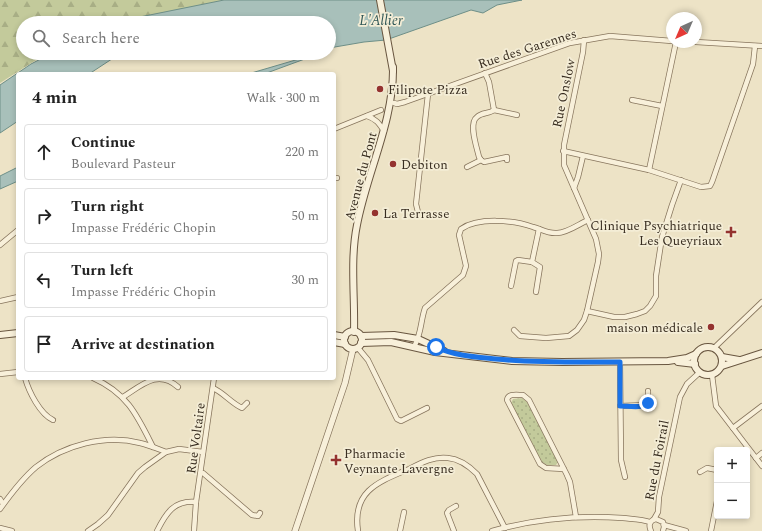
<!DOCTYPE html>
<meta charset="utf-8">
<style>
body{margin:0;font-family:Spectral,serif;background:#f2f2f2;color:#222}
.controls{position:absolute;right:12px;bottom:12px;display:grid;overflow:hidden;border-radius:4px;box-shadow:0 2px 6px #0003}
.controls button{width:36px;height:36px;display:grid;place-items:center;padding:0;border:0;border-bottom:1px solid #e0e0e0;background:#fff;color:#222;font:20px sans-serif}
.compass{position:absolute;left:666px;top:12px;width:36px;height:36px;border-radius:50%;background:#fff;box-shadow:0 2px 6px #0003;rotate:224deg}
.stop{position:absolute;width:12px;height:12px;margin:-9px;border:3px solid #1a73e8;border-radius:50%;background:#fff}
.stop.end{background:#1a73e8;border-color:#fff;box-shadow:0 1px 4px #0008}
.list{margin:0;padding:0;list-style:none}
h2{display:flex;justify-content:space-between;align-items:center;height:52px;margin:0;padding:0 16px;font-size:17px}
h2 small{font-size:13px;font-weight:400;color:#767676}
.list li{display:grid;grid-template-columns:26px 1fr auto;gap:12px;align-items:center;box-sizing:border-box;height:56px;margin:0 8px 8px;padding:0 8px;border:1px solid #e0e0e0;border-radius:4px}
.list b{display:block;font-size:15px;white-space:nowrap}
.list p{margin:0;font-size:13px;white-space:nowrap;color:#767676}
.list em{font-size:13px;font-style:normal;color:#767676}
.icon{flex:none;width:22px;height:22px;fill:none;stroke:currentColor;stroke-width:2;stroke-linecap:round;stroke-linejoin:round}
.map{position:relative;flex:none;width:762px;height:531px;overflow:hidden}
.search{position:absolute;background:#fff;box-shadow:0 2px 6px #0003;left:16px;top:16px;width:320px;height:44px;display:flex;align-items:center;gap:10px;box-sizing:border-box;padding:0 14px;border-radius:22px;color:#767676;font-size:15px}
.panel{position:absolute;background:#fff;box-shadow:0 2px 6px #0003;left:16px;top:72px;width:320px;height:308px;border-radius:4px}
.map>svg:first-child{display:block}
</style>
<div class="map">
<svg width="762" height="531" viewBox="0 0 762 531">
<defs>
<pattern id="grass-dots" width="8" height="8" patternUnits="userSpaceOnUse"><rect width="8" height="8" fill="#c3ca9b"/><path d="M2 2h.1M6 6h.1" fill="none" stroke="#a8ae85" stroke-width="1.8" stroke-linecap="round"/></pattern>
<pattern id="forest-firs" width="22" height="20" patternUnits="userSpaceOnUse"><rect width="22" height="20" fill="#c3ca9b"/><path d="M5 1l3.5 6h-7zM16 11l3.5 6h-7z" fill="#a8ae85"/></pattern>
</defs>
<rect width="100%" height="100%" fill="#ede3c6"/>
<!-- grass -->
<polygon fill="url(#grass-dots)" points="522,398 527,402 558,462 556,465 547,465 542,462 511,403 513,399"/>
<!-- forest -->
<polygon fill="url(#forest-firs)" points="0,0 255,0 161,23 23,23 23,53 47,53 0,83"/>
<!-- water -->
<g fill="#a8c0ba" stroke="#6e8f88">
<polygon points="224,0 522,0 497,5 483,13 471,10 386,40 364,42 329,48 329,23 110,23"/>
<polygon points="52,53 121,53 89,74 18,74 18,121 0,133 0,85 31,64"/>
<polygon points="316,53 321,53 264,74 248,74 316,54"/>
<polygon points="18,167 18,181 0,189 0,176"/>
</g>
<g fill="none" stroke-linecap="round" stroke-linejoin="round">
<defs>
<g id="minor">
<polyline points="696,42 762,46"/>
<path d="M485,73L489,82L494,110C489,114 482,112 477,117C468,123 477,148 479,157L481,160L484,162L507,157V160"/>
<polyline points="632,100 662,106"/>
<polyline points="394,103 397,104 405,102 570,43 610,36 672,41"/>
<polyline points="494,110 517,115"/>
<path d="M367,116C376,119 379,123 384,131"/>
<polyline points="334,129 381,110"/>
<polyline points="563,151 649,170 701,187 710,186 712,182 753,64 755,46"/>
<polyline points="467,167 481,160"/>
<polyline points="649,170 676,42"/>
<polyline points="334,178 337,178"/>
<polyline points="574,188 578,177 583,156"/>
<polyline points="418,212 416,204 428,94"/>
<polyline points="0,245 18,230"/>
<polyline points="511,286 516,261 518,260 532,262"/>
<polyline points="536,292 540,267 532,262 539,229"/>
<polyline points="0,301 18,297"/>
<polyline points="587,311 614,317 625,317 637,314 645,311 650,306 656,296 656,276 662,237 672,205 681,180"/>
<polyline points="514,330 520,336 546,338 569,336 577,330 584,320 587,311 598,262 599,254 596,239 564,165 564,145 583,52 584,40"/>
<path d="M414,347C422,332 420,323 425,308L463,275L466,266L459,235L461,229C478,217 514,220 533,227C541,229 548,234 557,233C567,233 579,224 588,220"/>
<polyline points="358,348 368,360 397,419 401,421 427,408"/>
<polyline points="714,348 762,302"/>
<polyline points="620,362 621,460 625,477"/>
<polyline points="0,374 18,372"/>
<polyline points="712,375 716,406 762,466"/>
<path d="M25,378C29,392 40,414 53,420"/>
<path d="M93,378C127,393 137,415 153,447"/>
<path d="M213,388C224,393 231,403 242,408L247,403"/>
<path d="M123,397C142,385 158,369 178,387"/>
<polyline points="620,406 646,405 648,403 648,391"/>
<polyline points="733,428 762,406"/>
<polyline points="756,458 762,453"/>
<path d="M564,469L546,468L540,464L507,400C508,393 517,395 523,395L529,400L567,475L570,482L576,517"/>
<polyline points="700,472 707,468 717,470"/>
<polyline points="201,473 203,473 252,515 258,516 260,513"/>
<polyline points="0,499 3,504"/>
<path d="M0,509C10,495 22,479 36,467C64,445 105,434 140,443C149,445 158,449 166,452"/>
<polyline points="654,519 658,512 659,497 680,397 687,384 700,372"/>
<polyline points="664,525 686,531"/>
<polyline points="0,528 12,531"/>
<polyline points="88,531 98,524 108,515 138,473 145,467 166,452 179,449 203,452"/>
<path d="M157,531C166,513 174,500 196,502"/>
<polyline points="194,531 196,502 214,378"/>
<path d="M358,531C352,491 378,482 409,469C421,463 434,456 448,458C460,459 469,466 477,474L505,528"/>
<polyline points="400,531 404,512"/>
<polyline points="454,531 447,513 449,510 456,506"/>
<path d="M492,531C534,519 579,515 623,518C632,519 642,519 650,522"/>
<path d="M651,531C648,525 650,520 656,519L663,522L664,527L663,531"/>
<polyline points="711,531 717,501"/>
</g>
<polyline id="tertiary" points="295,531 345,383 353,349"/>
<g id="secondary">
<polyline points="380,0 393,71"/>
<circle cx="353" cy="340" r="9"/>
<path d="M354,332C355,297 350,259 357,225C367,172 394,121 393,67"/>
<polyline points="0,335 18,333"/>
<polyline points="334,335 345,337"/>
<polyline points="361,336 394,335 418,339 444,351"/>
<polyline points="334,342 345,344"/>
<polyline points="361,343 391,342 435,352 512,361 562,362 668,361 687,358 696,354"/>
<circle cx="708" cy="361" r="14"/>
<polyline points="722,357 739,360"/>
<polyline points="678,362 695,364"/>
<polyline points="722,366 762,353"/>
</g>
</defs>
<!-- minor casing -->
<use href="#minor" stroke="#87755d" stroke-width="6"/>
<!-- tertiary casing -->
<use href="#tertiary" stroke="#87755d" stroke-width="7"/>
<!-- secondary casing -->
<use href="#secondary" stroke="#695640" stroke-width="8"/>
<!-- minor -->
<use href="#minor" stroke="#f8f0da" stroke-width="4.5"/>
<!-- tertiary -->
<use href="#tertiary" stroke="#f8f0da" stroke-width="5.5"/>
<!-- secondary -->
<use href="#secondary" stroke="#f8f0da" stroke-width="6"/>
</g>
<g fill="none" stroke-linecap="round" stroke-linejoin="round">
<!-- route -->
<path stroke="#1a73e8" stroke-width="5" d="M436,347C455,356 476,357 496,359C537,363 579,362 620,362V406C629,406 642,409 648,403"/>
</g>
<!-- markers -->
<g fill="#94322f" stroke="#f4edd6" stroke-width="1.5">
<circle cx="380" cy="89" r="4"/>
<circle cx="393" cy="164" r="4"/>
<circle cx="375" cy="213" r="4"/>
<path d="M729 226h4v4h4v4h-4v4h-4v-4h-4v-4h4z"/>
<circle cx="711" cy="327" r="4"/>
<path d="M334 454h4v4h4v4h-4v4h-4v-4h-4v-4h4z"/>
</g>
<g text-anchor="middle" stroke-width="3.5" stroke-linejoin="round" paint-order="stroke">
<!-- street labels -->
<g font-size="13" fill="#382d20" stroke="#f4edd6">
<text transform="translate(527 48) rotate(-18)" y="5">Rue des Garennes</text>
<text transform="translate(563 93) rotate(-78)" y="5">Rue Onslow</text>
<text transform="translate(360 176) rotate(-75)" y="5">Avenue du Pont</text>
<text transform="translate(195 438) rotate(-82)" y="5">Rue Voltaire</text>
<text transform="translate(656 460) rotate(-79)" y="5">Rue du Foirail</text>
</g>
<!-- poi labels -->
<g font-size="13" fill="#382d20" stroke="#f4edd6" text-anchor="start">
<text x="388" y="94">Filipote Pizza</text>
<text x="401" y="169">Debiton</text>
<text x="383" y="218">La Terrasse</text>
<text x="722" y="230" text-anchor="end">Clinique Psychiatrique<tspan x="722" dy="15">Les Queyriaux</tspan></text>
<text x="703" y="332" text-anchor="end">maison médicale</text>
<text x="344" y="458">Pharmacie<tspan x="344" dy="15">Veynante Lavergne</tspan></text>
</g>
<!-- water labels -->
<g font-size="14" font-style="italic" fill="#305756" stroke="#f4edd6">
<text x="381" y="25">L'Allier</text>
</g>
</g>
</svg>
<div class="controls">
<button>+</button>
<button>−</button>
</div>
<svg class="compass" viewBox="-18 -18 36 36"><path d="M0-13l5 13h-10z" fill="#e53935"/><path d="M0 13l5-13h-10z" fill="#767676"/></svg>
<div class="stop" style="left:436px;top:347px"></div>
<div class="stop end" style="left:648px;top:403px"></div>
<div class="search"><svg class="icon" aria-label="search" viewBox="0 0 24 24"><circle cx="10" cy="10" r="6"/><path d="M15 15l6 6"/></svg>Search here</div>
<section class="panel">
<h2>4 min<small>Walk · 300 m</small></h2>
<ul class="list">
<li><svg class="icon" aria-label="ahead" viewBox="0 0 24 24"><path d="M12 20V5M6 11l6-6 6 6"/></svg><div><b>Continue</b><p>Boulevard Pasteur</p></div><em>220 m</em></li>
<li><svg class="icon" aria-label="right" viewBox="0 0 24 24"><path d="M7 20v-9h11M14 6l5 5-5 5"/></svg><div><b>Turn right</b><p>Impasse Frédéric Chopin</p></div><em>50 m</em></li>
<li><svg class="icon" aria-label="left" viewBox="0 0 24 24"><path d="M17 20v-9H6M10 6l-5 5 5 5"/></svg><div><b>Turn left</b><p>Impasse Frédéric Chopin</p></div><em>30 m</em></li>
<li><svg class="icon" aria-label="arrive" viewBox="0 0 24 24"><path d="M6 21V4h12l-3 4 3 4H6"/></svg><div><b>Arrive at destination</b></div></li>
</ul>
</section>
</div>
